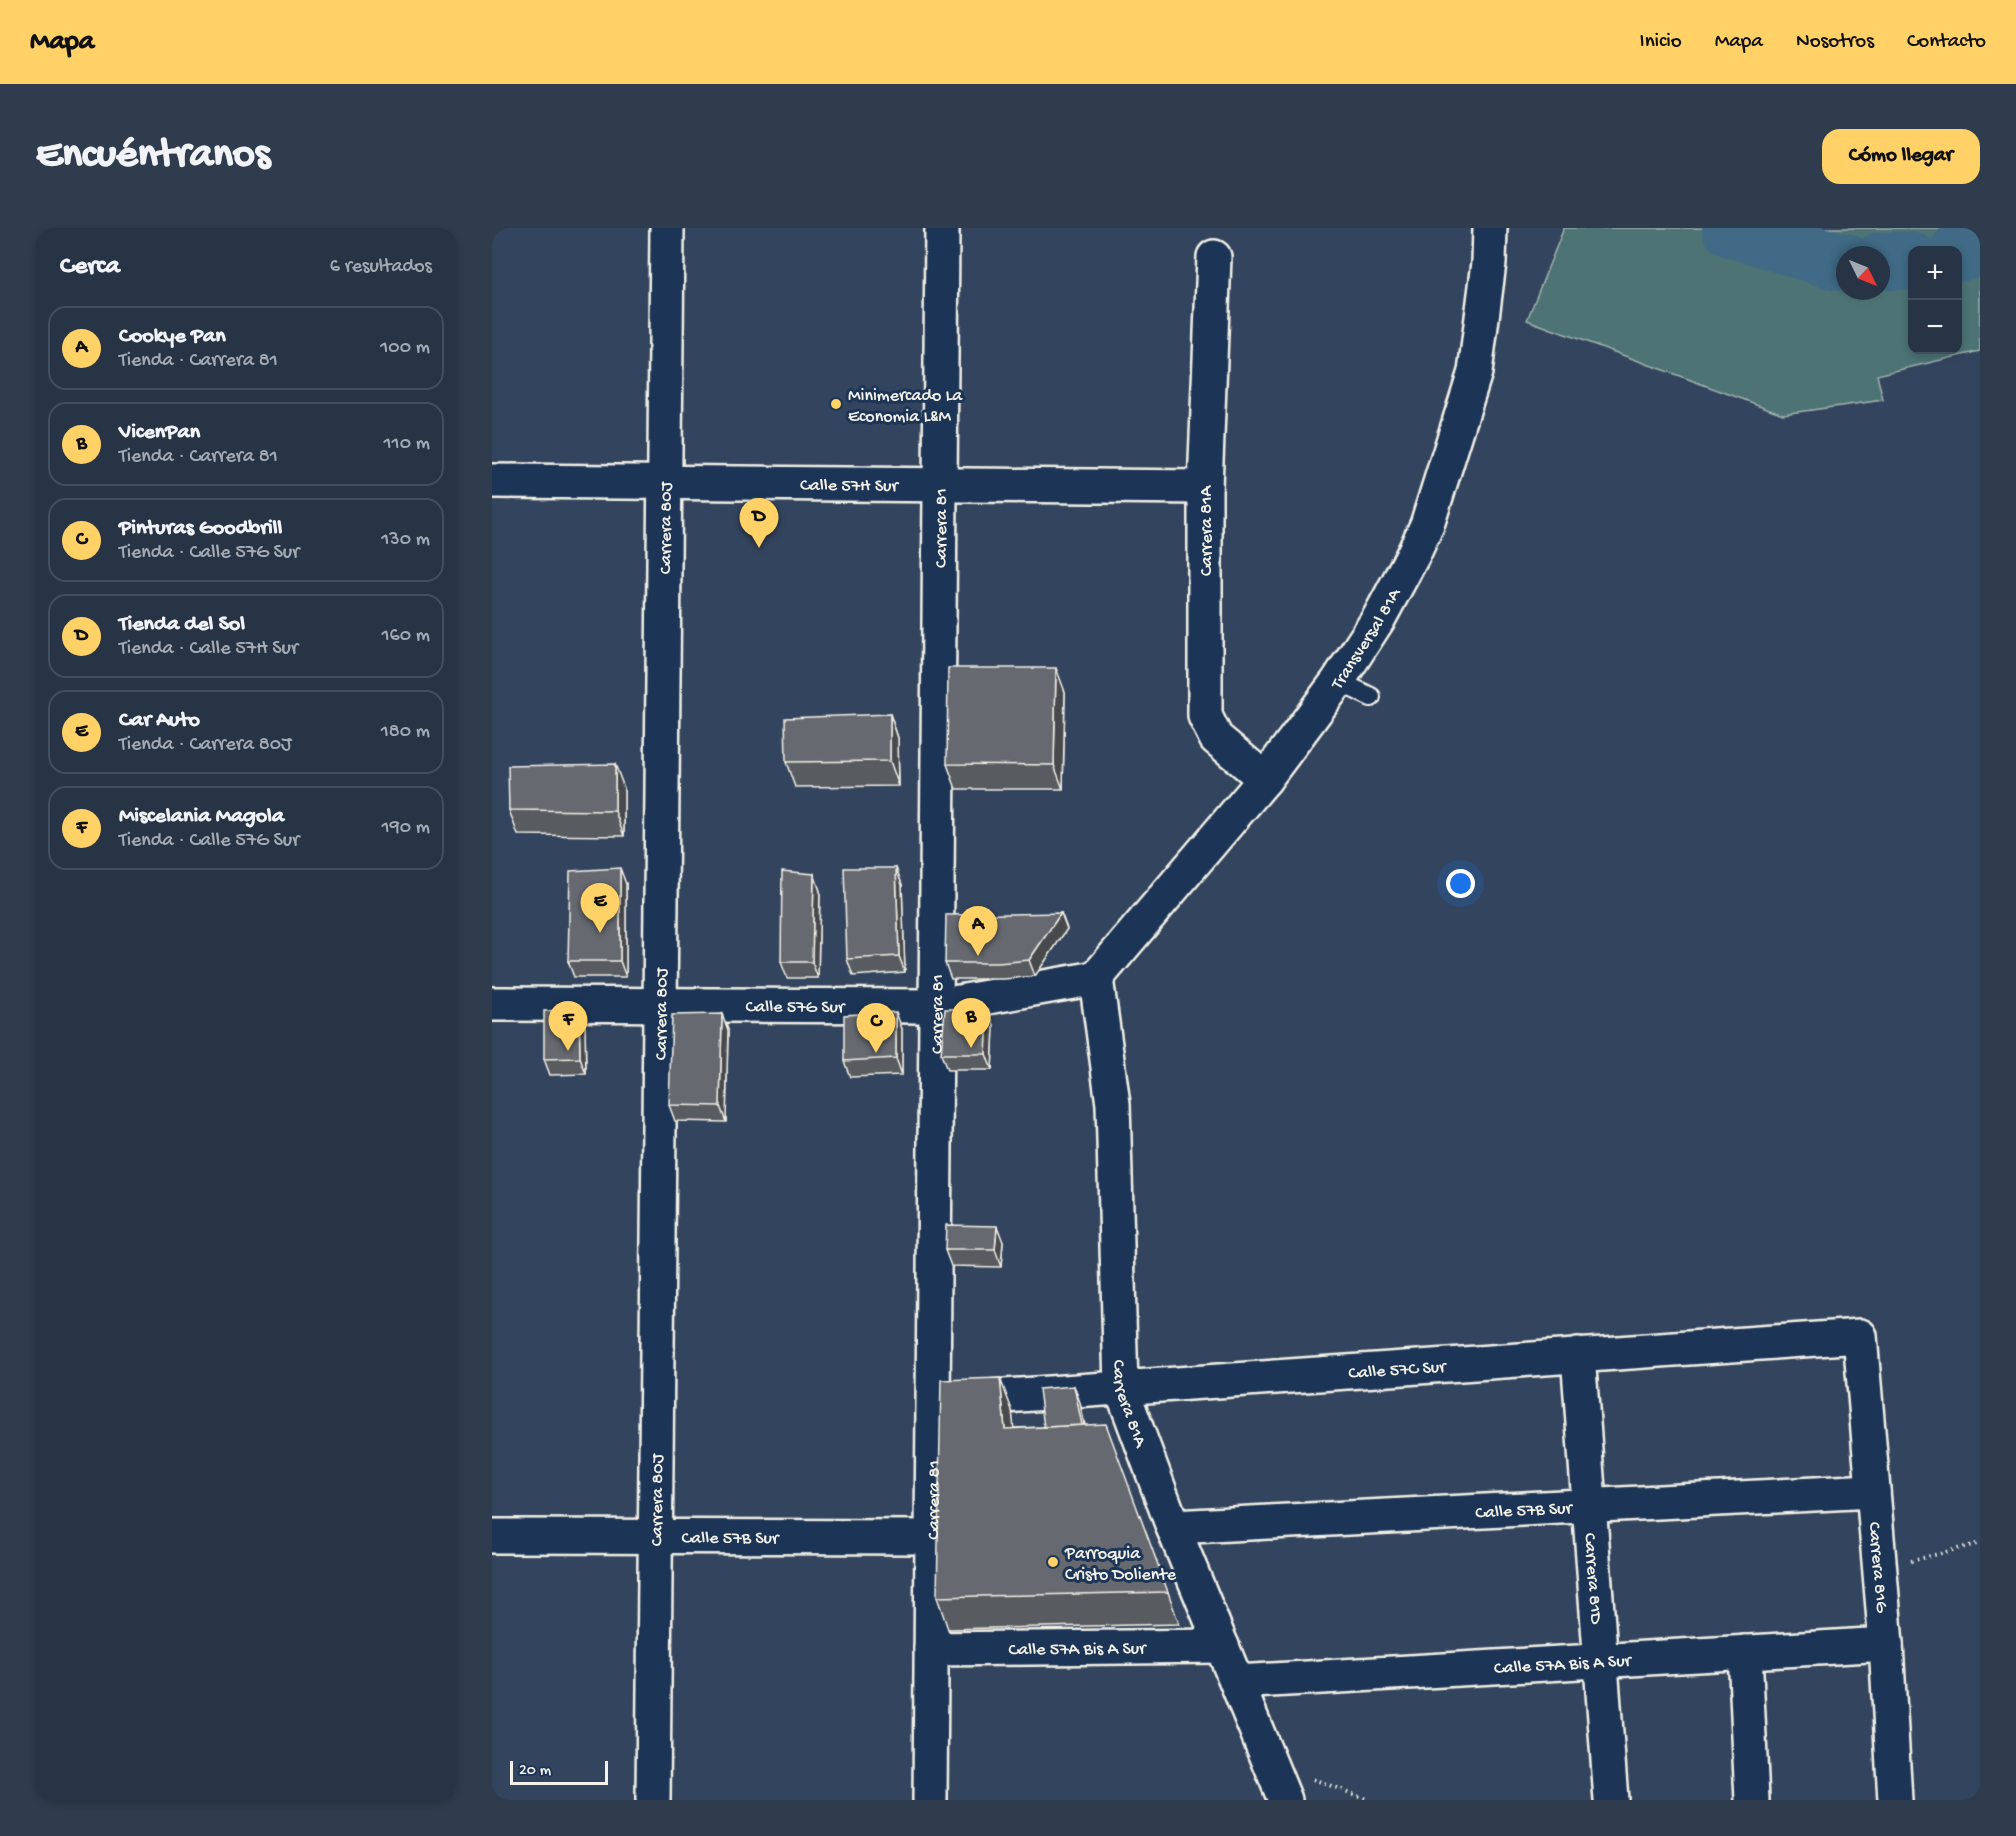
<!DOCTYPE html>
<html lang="es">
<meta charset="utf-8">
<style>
body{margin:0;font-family:"Gochi Hand",sans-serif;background:#2e3c4d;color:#f1f3f6}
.controls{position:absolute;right:18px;top:18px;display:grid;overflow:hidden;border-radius:12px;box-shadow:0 3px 9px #0003}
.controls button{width:54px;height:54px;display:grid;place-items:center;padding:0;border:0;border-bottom:2px solid #424f5f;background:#263446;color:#f1f3f6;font:30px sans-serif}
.compass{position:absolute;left:1344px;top:18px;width:54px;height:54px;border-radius:50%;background:#263446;box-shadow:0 3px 9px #0003;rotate:133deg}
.scale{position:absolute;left:18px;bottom:15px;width:98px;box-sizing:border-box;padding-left:6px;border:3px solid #f4f1e8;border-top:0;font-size:16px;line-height:21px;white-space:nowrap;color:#f4f1e8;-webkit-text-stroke:4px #1d3557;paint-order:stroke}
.you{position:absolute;left:969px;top:656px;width:21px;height:21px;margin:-15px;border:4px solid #fff;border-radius:50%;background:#1a73e8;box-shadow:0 0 0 9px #1a73e833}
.badge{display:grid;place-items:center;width:39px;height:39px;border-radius:50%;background:#ffd166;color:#111;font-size:20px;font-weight:700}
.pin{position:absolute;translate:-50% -50px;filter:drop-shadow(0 2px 3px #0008)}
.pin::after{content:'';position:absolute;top:32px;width:21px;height:18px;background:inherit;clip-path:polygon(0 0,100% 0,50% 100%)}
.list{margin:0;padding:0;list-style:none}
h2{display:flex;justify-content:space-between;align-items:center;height:78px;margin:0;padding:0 24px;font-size:26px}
h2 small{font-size:20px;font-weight:400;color:#a4aab3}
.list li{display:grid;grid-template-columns:39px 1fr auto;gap:18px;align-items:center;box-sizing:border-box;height:84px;margin:0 12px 12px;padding:0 12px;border:2px solid #424f5f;border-radius:18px}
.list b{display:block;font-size:22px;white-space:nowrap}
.list p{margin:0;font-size:20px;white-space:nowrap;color:#a4aab3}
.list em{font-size:20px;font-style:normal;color:#a4aab3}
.map{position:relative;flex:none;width:1488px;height:1572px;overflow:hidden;border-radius:18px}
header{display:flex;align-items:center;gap:36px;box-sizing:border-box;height:84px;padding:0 30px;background:#ffd166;color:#111}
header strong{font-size:28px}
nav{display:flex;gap:33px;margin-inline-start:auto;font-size:21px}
.intro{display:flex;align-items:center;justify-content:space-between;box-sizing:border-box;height:144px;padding:0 36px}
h1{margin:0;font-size:42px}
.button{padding:15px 27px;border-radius:18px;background:#ffd166;color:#111;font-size:21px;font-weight:700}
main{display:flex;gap:36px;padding:0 36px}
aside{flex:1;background:#263446;border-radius:18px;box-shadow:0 3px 9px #0003}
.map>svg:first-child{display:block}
</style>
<header>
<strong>Mapa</strong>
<nav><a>Inicio</a><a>Mapa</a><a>Nosotros</a><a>Contacto</a></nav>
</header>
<div class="intro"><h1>Encuéntranos</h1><a class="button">Cómo llegar</a></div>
<main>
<aside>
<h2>Cerca<small>6 resultados</small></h2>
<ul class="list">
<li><span class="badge">A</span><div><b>Cookye Pan</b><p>Tienda · Carrera 81</p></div><em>100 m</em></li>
<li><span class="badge">B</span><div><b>VicenPan</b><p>Tienda · Carrera 81</p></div><em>110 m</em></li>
<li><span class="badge">C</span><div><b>Pinturas Goodbrill</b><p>Tienda · Calle 57G Sur</p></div><em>130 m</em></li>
<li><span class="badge">D</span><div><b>Tienda del Sol</b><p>Tienda · Calle 57H Sur</p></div><em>160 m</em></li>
<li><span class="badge">E</span><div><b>Car Auto</b><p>Tienda · Carrera 80J</p></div><em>180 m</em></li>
<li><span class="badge">F</span><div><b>Miscelania Magola</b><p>Tienda · Calle 57G Sur</p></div><em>190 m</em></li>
</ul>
</aside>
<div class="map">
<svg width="1488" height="1572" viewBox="0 0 1488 1572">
<rect width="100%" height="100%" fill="#33455e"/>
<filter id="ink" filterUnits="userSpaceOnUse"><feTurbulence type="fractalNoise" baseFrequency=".0167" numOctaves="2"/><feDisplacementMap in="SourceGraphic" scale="12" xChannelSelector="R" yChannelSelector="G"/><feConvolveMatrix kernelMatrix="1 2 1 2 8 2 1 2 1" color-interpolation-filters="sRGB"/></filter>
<g filter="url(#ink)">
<!-- green -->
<path fill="#4e7374" stroke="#a1b2ae" stroke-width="1.5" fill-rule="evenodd" d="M1072,0H1488V123L1385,147L1391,172L1291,186L1035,92ZM1420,22H1466V122H1420ZM1353,27H1389V63H1353Z"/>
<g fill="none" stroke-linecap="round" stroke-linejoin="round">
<!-- river -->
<g stroke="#3f6b85" stroke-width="58">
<polyline points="1239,0 1347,34 1353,34"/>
<polyline points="1466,25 1488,19"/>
<polyline points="1389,33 1420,33"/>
</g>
<defs>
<polyline id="lane" points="846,453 879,469"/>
<g id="street">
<polyline points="722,29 713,259 713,488 724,510 773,551"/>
<path id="s1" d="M0,253L713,259"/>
<path id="s2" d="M604,750L773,551L846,453L887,390L922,325L935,297L983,144L997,35L998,0"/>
<path id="s3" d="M604,750L621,876L629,1159L681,1299L793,1572"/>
<path id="s4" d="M0,776L444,778L604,750"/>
<path id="s5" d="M1086,1127L1119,1572"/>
<path id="s6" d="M470,1171L1368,1108L1394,1416L1403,1572"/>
<path id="s7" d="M681,1299L1381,1263"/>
<path id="s8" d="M0,1308L440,1309"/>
<path id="s9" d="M439,1421L730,1418"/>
<polyline points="1253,1424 1260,1572"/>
<path id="s10" d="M745,1454L1394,1416"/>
<path id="s11" d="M161,1572L175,0"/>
<path id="s12" d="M438,1572L450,0"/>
</g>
</defs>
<!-- lane casing -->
<use href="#lane" stroke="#f4f1e8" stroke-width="22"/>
<!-- street casing -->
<use href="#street" stroke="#f4f1e8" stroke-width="38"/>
<!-- path -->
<g stroke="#f4f1e8" stroke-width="4" stroke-dasharray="1.5 4.5" stroke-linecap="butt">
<polyline points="1419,1333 1488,1315"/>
<polyline points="821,1551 877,1572"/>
</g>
<!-- lane -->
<use href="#lane" stroke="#1d3557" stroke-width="18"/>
<!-- street -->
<use href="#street" stroke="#1d3557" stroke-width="33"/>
</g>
<!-- wall -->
<g fill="#585b60" stroke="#f4f1e8" stroke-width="1.5">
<polygon points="573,464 571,561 464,561 455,536"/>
<polygon points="398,486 406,510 407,558 303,559 294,534"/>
<polygon points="132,560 132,608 26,607 17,582"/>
<polygon points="404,640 410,657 413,744 361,748 355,731"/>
<polygon points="322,646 328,663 326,750 295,750 289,734"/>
<polygon points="134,656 134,749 82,749 76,733"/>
<polygon points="569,685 575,701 543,748 512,751 459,751 453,735"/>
<polygon points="230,786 236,802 234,894 183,893 177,877"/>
<polygon points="502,797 500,842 455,842 449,826"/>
<polygon points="93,799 94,846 58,847 52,831"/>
<polygon points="410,801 410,847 358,849 352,833"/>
<polygon points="511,1014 509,1039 459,1038 453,1022"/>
<polygon points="582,1158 588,1175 593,1197 676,1364 687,1396 456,1401 445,1369 520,1182 521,1200 552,1199"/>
</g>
<!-- shaded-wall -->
<g fill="#474a4e" stroke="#f4f1e8" stroke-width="1.5">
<polygon points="564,440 573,464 571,561 562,537"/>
<polygon points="398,486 406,510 407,558 398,533"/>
<polygon points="123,536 132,560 132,608 123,583"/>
<polygon points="128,640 134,656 134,749 128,733"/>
<polygon points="404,640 410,657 413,744 407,728"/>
<polygon points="322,646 328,663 326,750 320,734"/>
<polygon points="569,685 575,701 543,748 537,732"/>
<polygon points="496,781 502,797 500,842 494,826"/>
<polygon points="87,782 93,799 94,846 88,830"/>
<polygon points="404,784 410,801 410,847 404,830"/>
<polygon points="230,786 236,802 234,894 228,878"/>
<polygon points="505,998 511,1014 509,1039 503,1022"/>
<polygon points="508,1150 520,1182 525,1233 513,1201"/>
<polygon points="582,1158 588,1175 598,1229 592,1213"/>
</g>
<!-- building -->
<g fill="#666a70" stroke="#f4f1e8" stroke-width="1.5">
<polygon points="456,440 564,440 562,537 455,536"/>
<polygon points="398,486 398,533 294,534 293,490"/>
<polygon points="123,536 123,583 17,582 16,538"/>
<polygon points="128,640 128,733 76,733 78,643"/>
<polygon points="352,640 404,640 407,728 355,731"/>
<polygon points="290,643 322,646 320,734 289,734"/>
<polygon points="569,685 537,732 506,735 453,735 454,687"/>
<polygon points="453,781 496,781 494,826 449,826"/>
<polygon points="87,782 88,830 52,831 52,783"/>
<polygon points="404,784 404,830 352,833 352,787"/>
<polygon points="230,786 228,878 177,877 180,787"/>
<polygon points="454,997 505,998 503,1022 453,1022"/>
<polygon points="508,1150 513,1201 614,1196 676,1364 445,1369 449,1152"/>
<polygon points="582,1158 590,1197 552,1199 547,1161"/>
</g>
</g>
<!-- markers -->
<g fill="#ffd166" stroke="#1d3557" stroke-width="2">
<circle cx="344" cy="176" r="6"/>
<circle cx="561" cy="1334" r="6"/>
</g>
<g text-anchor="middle" stroke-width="6" stroke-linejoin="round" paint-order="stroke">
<!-- poi labels -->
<g font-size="18" fill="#f4f1e8" stroke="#1d3557" text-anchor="start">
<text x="356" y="172">Minimercado La<tspan x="356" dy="21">Economia L&amp;M</tspan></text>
<text x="573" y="1330">Parroquia<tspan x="573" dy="21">Cristo Doliente</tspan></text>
</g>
<!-- street labels -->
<g font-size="18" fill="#f4f1e8" stroke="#1d3557">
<text dy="6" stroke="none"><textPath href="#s1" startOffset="357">Calle 57H Sur</textPath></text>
<text dy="6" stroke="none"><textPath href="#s11" startOffset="1272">Carrera 80J</textPath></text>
<text dy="6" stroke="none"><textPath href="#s12" startOffset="1272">Carrera 81</textPath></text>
<text transform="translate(713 303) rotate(-90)" y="6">Carrera 81A</text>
<text dy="6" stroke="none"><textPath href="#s2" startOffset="434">Transversal 81A</textPath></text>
<text dy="6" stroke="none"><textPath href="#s4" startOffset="303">Calle 57G Sur</textPath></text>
<text dy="6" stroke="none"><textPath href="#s11" startOffset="786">Carrera 80J</textPath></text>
<text dy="6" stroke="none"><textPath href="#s12" startOffset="786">Carrera 81</textPath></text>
<text dy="6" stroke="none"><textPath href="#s6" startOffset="436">Calle 57C Sur</textPath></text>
<text dy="6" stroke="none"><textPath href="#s3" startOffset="428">Carrera 81A</textPath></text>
<text dy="6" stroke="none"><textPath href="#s11" startOffset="300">Carrera 80J</textPath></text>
<text dy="6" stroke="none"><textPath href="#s12" startOffset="300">Carrera 81</textPath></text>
<text dy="6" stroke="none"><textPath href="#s7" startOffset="351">Calle 57B Sur</textPath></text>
<text dy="6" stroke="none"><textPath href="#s8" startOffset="238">Calle 57B Sur</textPath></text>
<text dy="6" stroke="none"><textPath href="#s6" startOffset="1132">Carrera 81G</textPath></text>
<text dy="6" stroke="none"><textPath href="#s5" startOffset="224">Carrera 81D</textPath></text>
<text dy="6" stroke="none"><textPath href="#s9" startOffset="146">Calle 57A Bis A Sur</textPath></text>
<text dy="6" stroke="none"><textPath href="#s10" startOffset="326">Calle 57A Bis A Sur</textPath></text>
</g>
</g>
</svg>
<div class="controls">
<button>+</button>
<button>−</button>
</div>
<svg class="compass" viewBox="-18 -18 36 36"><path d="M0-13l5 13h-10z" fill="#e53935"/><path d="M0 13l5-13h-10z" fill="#a4aab3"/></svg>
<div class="scale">20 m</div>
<div class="you"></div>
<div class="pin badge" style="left:486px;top:728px">A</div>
<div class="pin badge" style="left:479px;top:820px">B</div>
<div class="pin badge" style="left:384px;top:825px">C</div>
<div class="pin badge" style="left:267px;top:320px">D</div>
<div class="pin badge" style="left:108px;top:705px">E</div>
<div class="pin badge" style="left:76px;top:823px">F</div>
</div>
</main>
